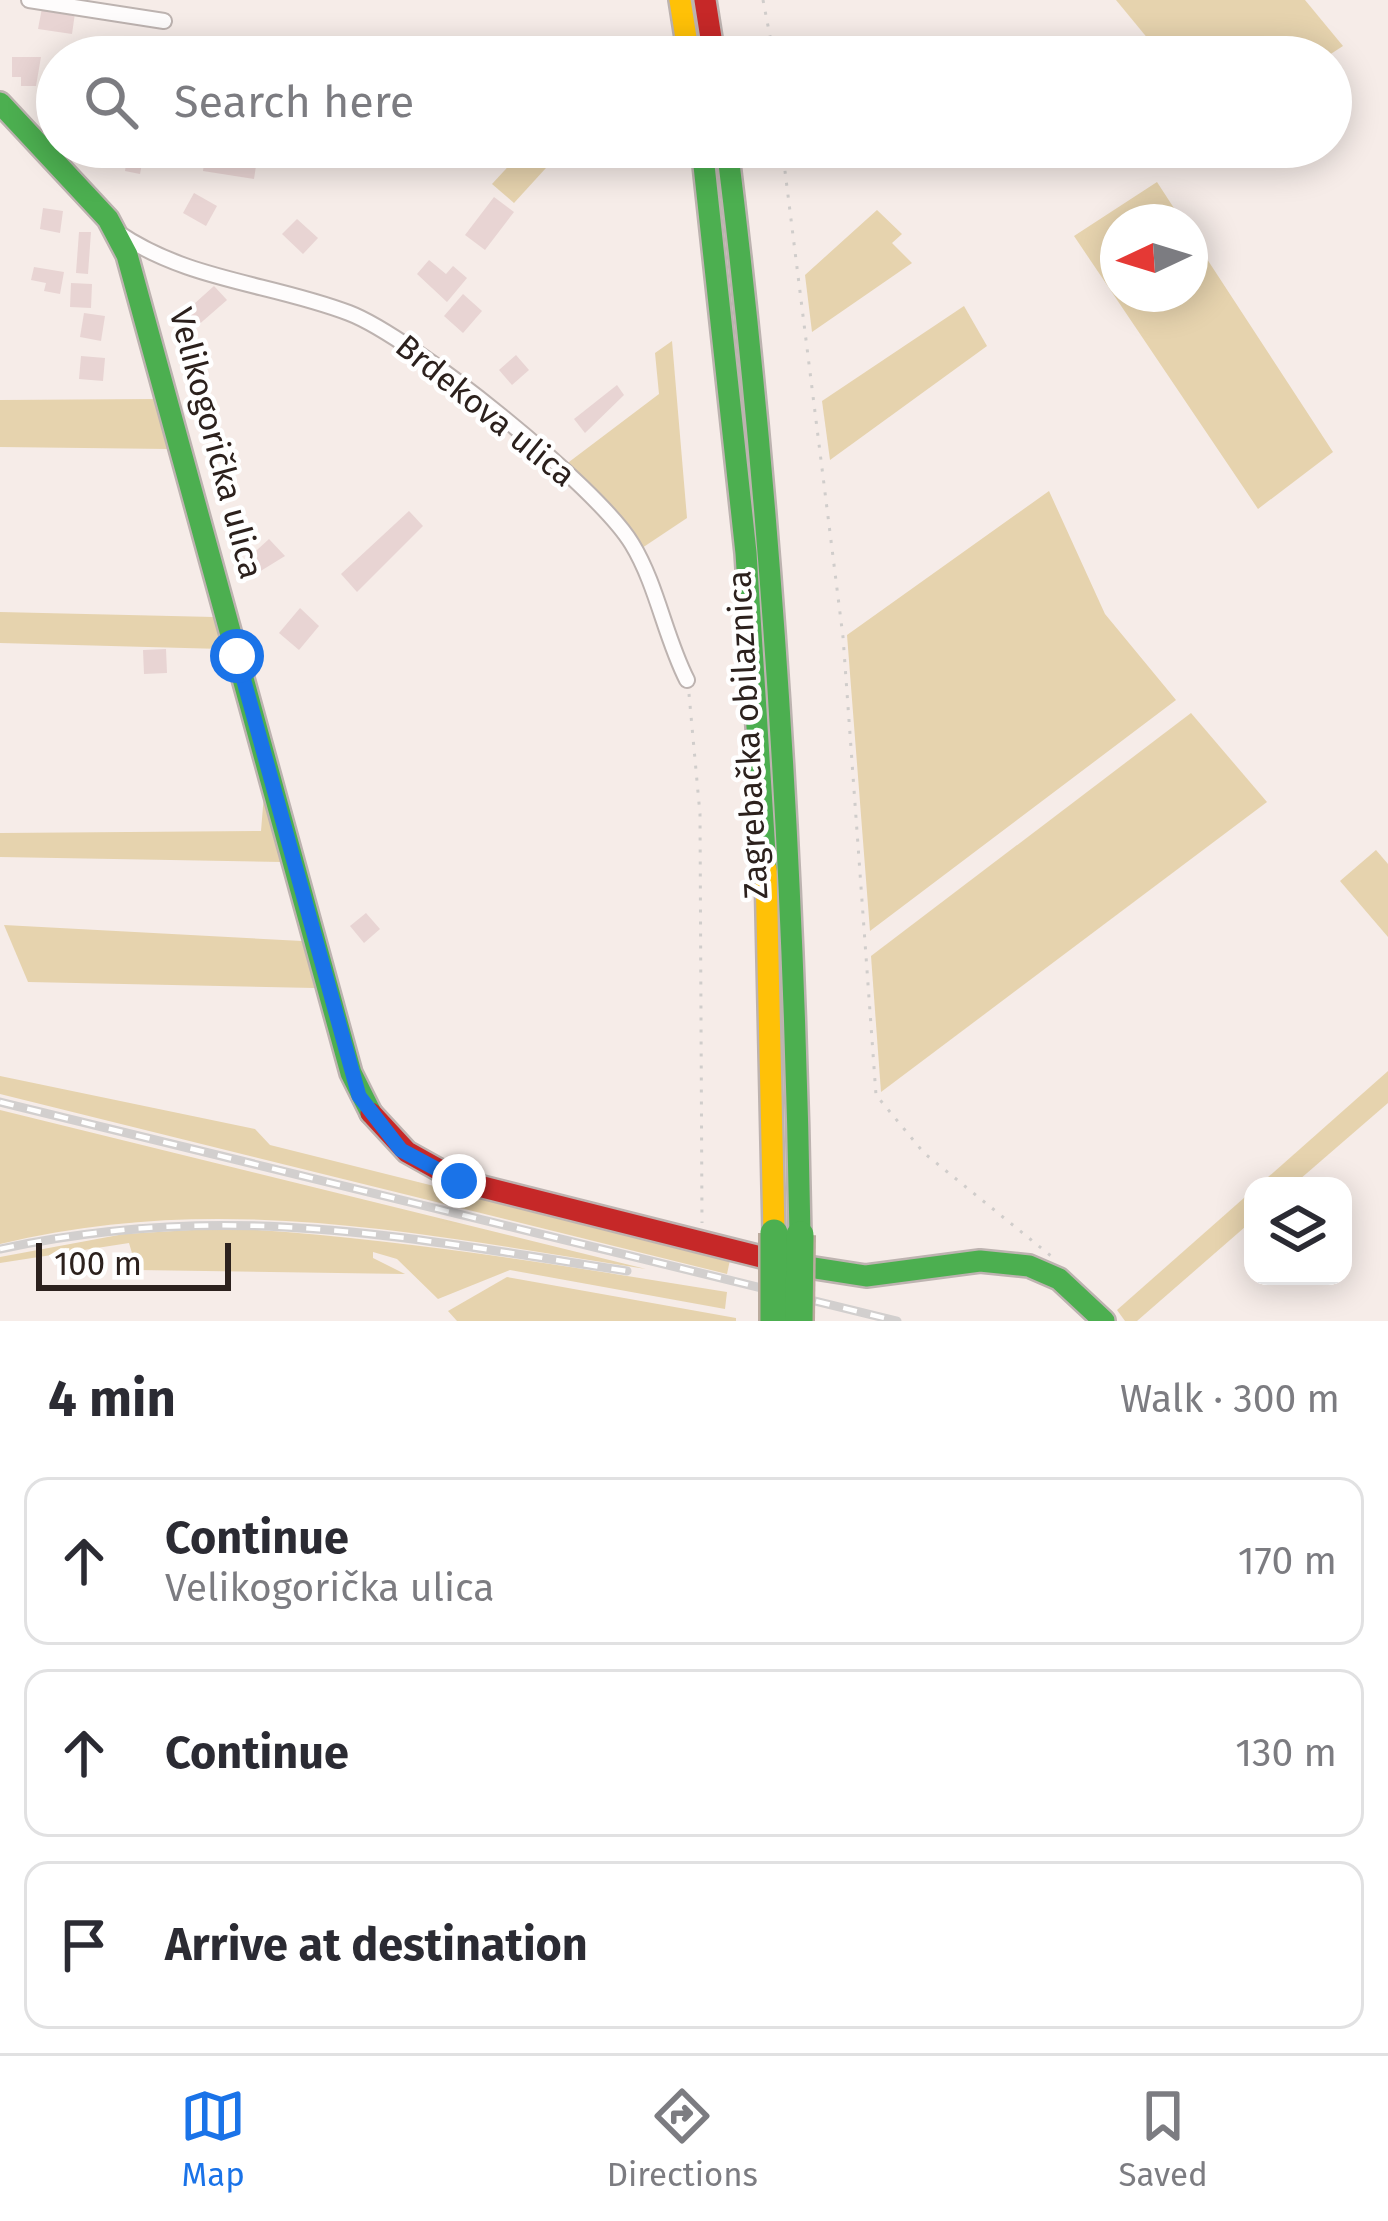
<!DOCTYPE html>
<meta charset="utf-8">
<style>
body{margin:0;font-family:"Fira Sans",sans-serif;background:#f7f7f7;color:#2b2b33}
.controls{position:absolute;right:36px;bottom:36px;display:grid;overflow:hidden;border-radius:24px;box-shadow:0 6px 30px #0003}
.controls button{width:108px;height:108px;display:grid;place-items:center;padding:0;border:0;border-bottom:3px solid #e1e1e2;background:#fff;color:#2b2b33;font:60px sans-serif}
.compass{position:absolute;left:1100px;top:204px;width:108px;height:108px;border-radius:50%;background:#fff;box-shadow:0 6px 30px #0003;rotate:266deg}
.scale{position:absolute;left:36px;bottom:30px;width:195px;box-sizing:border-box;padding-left:12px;border:6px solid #2c211d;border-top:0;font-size:33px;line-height:42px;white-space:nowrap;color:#2c211d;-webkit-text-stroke:9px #fff;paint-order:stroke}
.stop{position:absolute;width:36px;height:36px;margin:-27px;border:9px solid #1a73e8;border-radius:50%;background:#fff}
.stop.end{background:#1a73e8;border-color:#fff;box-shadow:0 3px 12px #0008}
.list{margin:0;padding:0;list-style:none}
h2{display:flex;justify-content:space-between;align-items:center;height:156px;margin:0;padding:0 48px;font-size:51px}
h2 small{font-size:39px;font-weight:400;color:#7c7c81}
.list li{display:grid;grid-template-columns:78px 1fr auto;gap:36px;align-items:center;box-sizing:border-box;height:168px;margin:0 24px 24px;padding:0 24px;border:3px solid #e1e1e2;border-radius:24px}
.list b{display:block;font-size:45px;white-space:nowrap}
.list p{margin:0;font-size:39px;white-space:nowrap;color:#7c7c81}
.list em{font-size:39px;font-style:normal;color:#7c7c81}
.icon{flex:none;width:66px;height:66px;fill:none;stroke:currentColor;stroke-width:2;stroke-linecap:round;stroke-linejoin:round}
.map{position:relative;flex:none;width:1388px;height:1321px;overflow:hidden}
.search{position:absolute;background:#fff;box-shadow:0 6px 30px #0003;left:36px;right:36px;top:36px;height:132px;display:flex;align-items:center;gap:30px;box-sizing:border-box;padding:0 42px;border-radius:66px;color:#7c7c81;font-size:45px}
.sheet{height:732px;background:#fff}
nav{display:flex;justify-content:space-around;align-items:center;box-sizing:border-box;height:168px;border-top:3px solid #e1e1e2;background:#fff;font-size:33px;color:#7c7c81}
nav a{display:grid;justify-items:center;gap:6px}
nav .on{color:#1a73e8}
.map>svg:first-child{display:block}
</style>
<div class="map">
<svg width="1388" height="1321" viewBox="0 0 1388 1321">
<rect width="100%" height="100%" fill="#f6ece8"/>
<!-- green -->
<g fill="#e6d3ae">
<polygon points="1116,0 1305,0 1343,46 1326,57 1163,57"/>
<polygon points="526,147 545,147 556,157 514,203 492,184"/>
<polygon points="1157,182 1183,222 1118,222 1118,294 1190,294 1190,233 1333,452 1258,509 1074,236"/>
<polygon points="877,210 902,234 892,243 912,263 812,332 805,275"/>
<polygon points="964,306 987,346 830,460 822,401"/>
<polygon points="672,341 687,518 642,548 565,465 659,394 655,353"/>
<polygon points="157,399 169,449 0,447 0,400"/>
<polygon points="1049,491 1105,614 1176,700 870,931 847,635"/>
<polygon points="0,612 214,617 222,649 0,643"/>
<polygon points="1191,713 1267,802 881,1092 871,956"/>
<polygon points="264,794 282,862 0,857 0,833 261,831"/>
<polygon points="1376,850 1388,864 1388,937 1340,881"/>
<polygon points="4,925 302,941 315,988 28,982"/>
<polygon points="1388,1071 1388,1103 1292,1186 1258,1186"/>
<polygon points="0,1076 255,1129 270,1145 730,1260 727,1274 0,1094"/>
<path d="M0,1110L646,1269C425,1235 222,1190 0,1244Z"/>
<polygon points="1253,1190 1253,1220 1137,1321 1125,1321 1117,1310"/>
<path d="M225,1228C393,1237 560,1265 727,1292L725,1309L510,1270L438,1299L397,1259L373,1252V1258L405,1274L137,1270L129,1243L0,1263V1257L124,1234Z"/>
<polygon points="507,1277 736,1318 736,1321 457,1321 448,1311"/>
</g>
<!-- building -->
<g fill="#e8d4d3">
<polygon points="42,8 75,13 72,34 38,29"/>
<polygon points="12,57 41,57 36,86 21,86 21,77 12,77"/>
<polygon points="129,147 145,147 140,174 125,171"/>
<polygon points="205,157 256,166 254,179 203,171"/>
<polygon points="194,193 217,206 206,226 183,213"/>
<polygon points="494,197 514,212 485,250 465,235"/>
<polygon points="43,208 63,211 60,233 40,229"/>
<polygon points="297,219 318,238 303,254 282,234"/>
<polygon points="79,232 91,232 88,274 76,273"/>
<polygon points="429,260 446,274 453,266 467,278 447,302 417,274"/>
<polygon points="34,267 64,272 60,294 44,291 46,283 31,280"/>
<polygon points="71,283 92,284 91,308 70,307"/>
<polygon points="214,286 227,300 196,327 184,313"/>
<polygon points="463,294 482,311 463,333 444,316"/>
<polygon points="84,313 105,316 101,341 80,337"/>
<polygon points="516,355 529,370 512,385 499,370"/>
<polygon points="81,356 105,358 103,381 79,379"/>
<polygon points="617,385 624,395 585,433 574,419"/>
<polygon points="409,511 423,526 357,592 341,574"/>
<polygon points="269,539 285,556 259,572 247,559"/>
<polygon points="300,608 319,626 299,650 279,633"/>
<polygon points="166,649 167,673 144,674 143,650"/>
<polygon points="366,913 380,929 364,943 350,926"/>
</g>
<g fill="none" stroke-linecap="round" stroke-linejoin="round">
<defs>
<g id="street">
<polyline points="29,0 164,21"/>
<path d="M117,232C188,281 271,283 349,313C412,337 598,487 632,544C657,585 665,637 687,680"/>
</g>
<g id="fast">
<polyline points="0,103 108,219 127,255 351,1073 371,1113"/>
<polyline points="702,147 746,553 766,869"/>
<path d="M727,147C772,509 794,871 800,1235"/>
<polyline points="789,1264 866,1276 980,1261 1029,1266 1059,1279 1104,1321"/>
</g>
<g id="slow">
<polyline points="680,0 689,57"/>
<polyline points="766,869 774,1233"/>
</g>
<g id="jam">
<polyline points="705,0 714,57"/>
<polyline points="371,1113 407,1152 459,1181 789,1264"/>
</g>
</defs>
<!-- street casing -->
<use href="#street" stroke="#bdb3b0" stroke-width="18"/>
<!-- fast casing -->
<use href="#fast" stroke="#bdb3b0" stroke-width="26"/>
<!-- slow casing -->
<use href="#slow" stroke="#bdb3b0" stroke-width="26"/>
<!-- jam casing -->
<use href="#jam" stroke="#bdb3b0" stroke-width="26"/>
<!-- path -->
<g stroke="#d0cdcb" stroke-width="3" stroke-dasharray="3 9" stroke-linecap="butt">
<polyline points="763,0 774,57"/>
<polyline points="782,147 843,637 876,1095 924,1153 1051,1256"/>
<polyline points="689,694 700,814 702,1223"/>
</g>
<!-- street -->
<use href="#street" stroke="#fefcfc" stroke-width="14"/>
<!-- fast -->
<use href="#fast" stroke="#4caf50" stroke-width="21"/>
<!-- slow -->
<use href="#slow" stroke="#ffc107" stroke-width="21"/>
<!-- jam -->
<use href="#jam" stroke="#c62828" stroke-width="21"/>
<defs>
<g id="rail">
<polyline points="0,1102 897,1321"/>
<path d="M0,1249C227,1200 403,1237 627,1271"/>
</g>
</defs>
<!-- rail casing -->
<use href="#rail" stroke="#d2cfce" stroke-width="9"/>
<!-- rail -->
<use href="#rail" stroke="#fff" stroke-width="4.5" stroke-dasharray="14" stroke-linecap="butt"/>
<defs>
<g id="fast-bridge">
<polyline points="774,1233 774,1321"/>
<polyline points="799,1321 800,1235"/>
</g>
</defs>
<!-- fast-bridge casing -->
<use href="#fast-bridge" stroke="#bbab9e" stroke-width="32" stroke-linecap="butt"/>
<!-- fast-bridge -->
<use href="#fast-bridge" stroke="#4caf50" stroke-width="27"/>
</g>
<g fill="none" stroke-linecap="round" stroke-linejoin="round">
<!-- route -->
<polyline stroke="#1a73e8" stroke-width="15" points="237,656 359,1096 401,1150 459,1181"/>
</g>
<g text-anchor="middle" stroke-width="9" stroke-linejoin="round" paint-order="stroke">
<!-- street labels -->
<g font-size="33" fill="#2c211d" stroke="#fff">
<text transform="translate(486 410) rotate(39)" y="12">Brdekova ulica</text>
<text transform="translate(217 443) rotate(75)" y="12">Velikogorička ulica</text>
<text transform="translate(747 735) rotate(-93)" y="12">Zagrebačka obilaznica</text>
</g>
</g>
</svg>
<div class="controls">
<button><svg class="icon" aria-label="layers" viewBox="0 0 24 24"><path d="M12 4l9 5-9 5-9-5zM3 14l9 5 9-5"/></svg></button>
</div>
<svg class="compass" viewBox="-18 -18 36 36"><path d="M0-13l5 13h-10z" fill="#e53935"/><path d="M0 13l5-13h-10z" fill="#7c7c81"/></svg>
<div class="scale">100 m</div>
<div class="stop" style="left:237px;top:656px"></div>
<div class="stop end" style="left:459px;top:1181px"></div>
<div class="search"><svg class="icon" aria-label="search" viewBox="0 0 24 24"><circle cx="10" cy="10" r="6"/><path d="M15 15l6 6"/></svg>Search here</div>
</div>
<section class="sheet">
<h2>4 min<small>Walk · 300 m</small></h2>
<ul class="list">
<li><svg class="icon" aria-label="ahead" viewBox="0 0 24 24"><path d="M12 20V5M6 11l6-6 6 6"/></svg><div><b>Continue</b><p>Velikogorička ulica</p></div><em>170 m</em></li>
<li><svg class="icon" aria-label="ahead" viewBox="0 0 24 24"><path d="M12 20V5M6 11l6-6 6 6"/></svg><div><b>Continue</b></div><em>130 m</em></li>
<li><svg class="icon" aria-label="arrive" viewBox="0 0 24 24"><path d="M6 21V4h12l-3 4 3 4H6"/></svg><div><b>Arrive at destination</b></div></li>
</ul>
</section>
<nav>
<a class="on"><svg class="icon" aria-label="map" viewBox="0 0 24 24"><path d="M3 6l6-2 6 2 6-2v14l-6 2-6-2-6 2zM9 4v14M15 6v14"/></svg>Map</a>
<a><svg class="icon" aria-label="directions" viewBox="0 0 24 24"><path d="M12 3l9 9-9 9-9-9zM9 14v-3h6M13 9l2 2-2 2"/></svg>Directions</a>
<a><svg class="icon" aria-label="saved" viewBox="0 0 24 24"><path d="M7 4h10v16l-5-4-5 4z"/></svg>Saved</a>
</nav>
